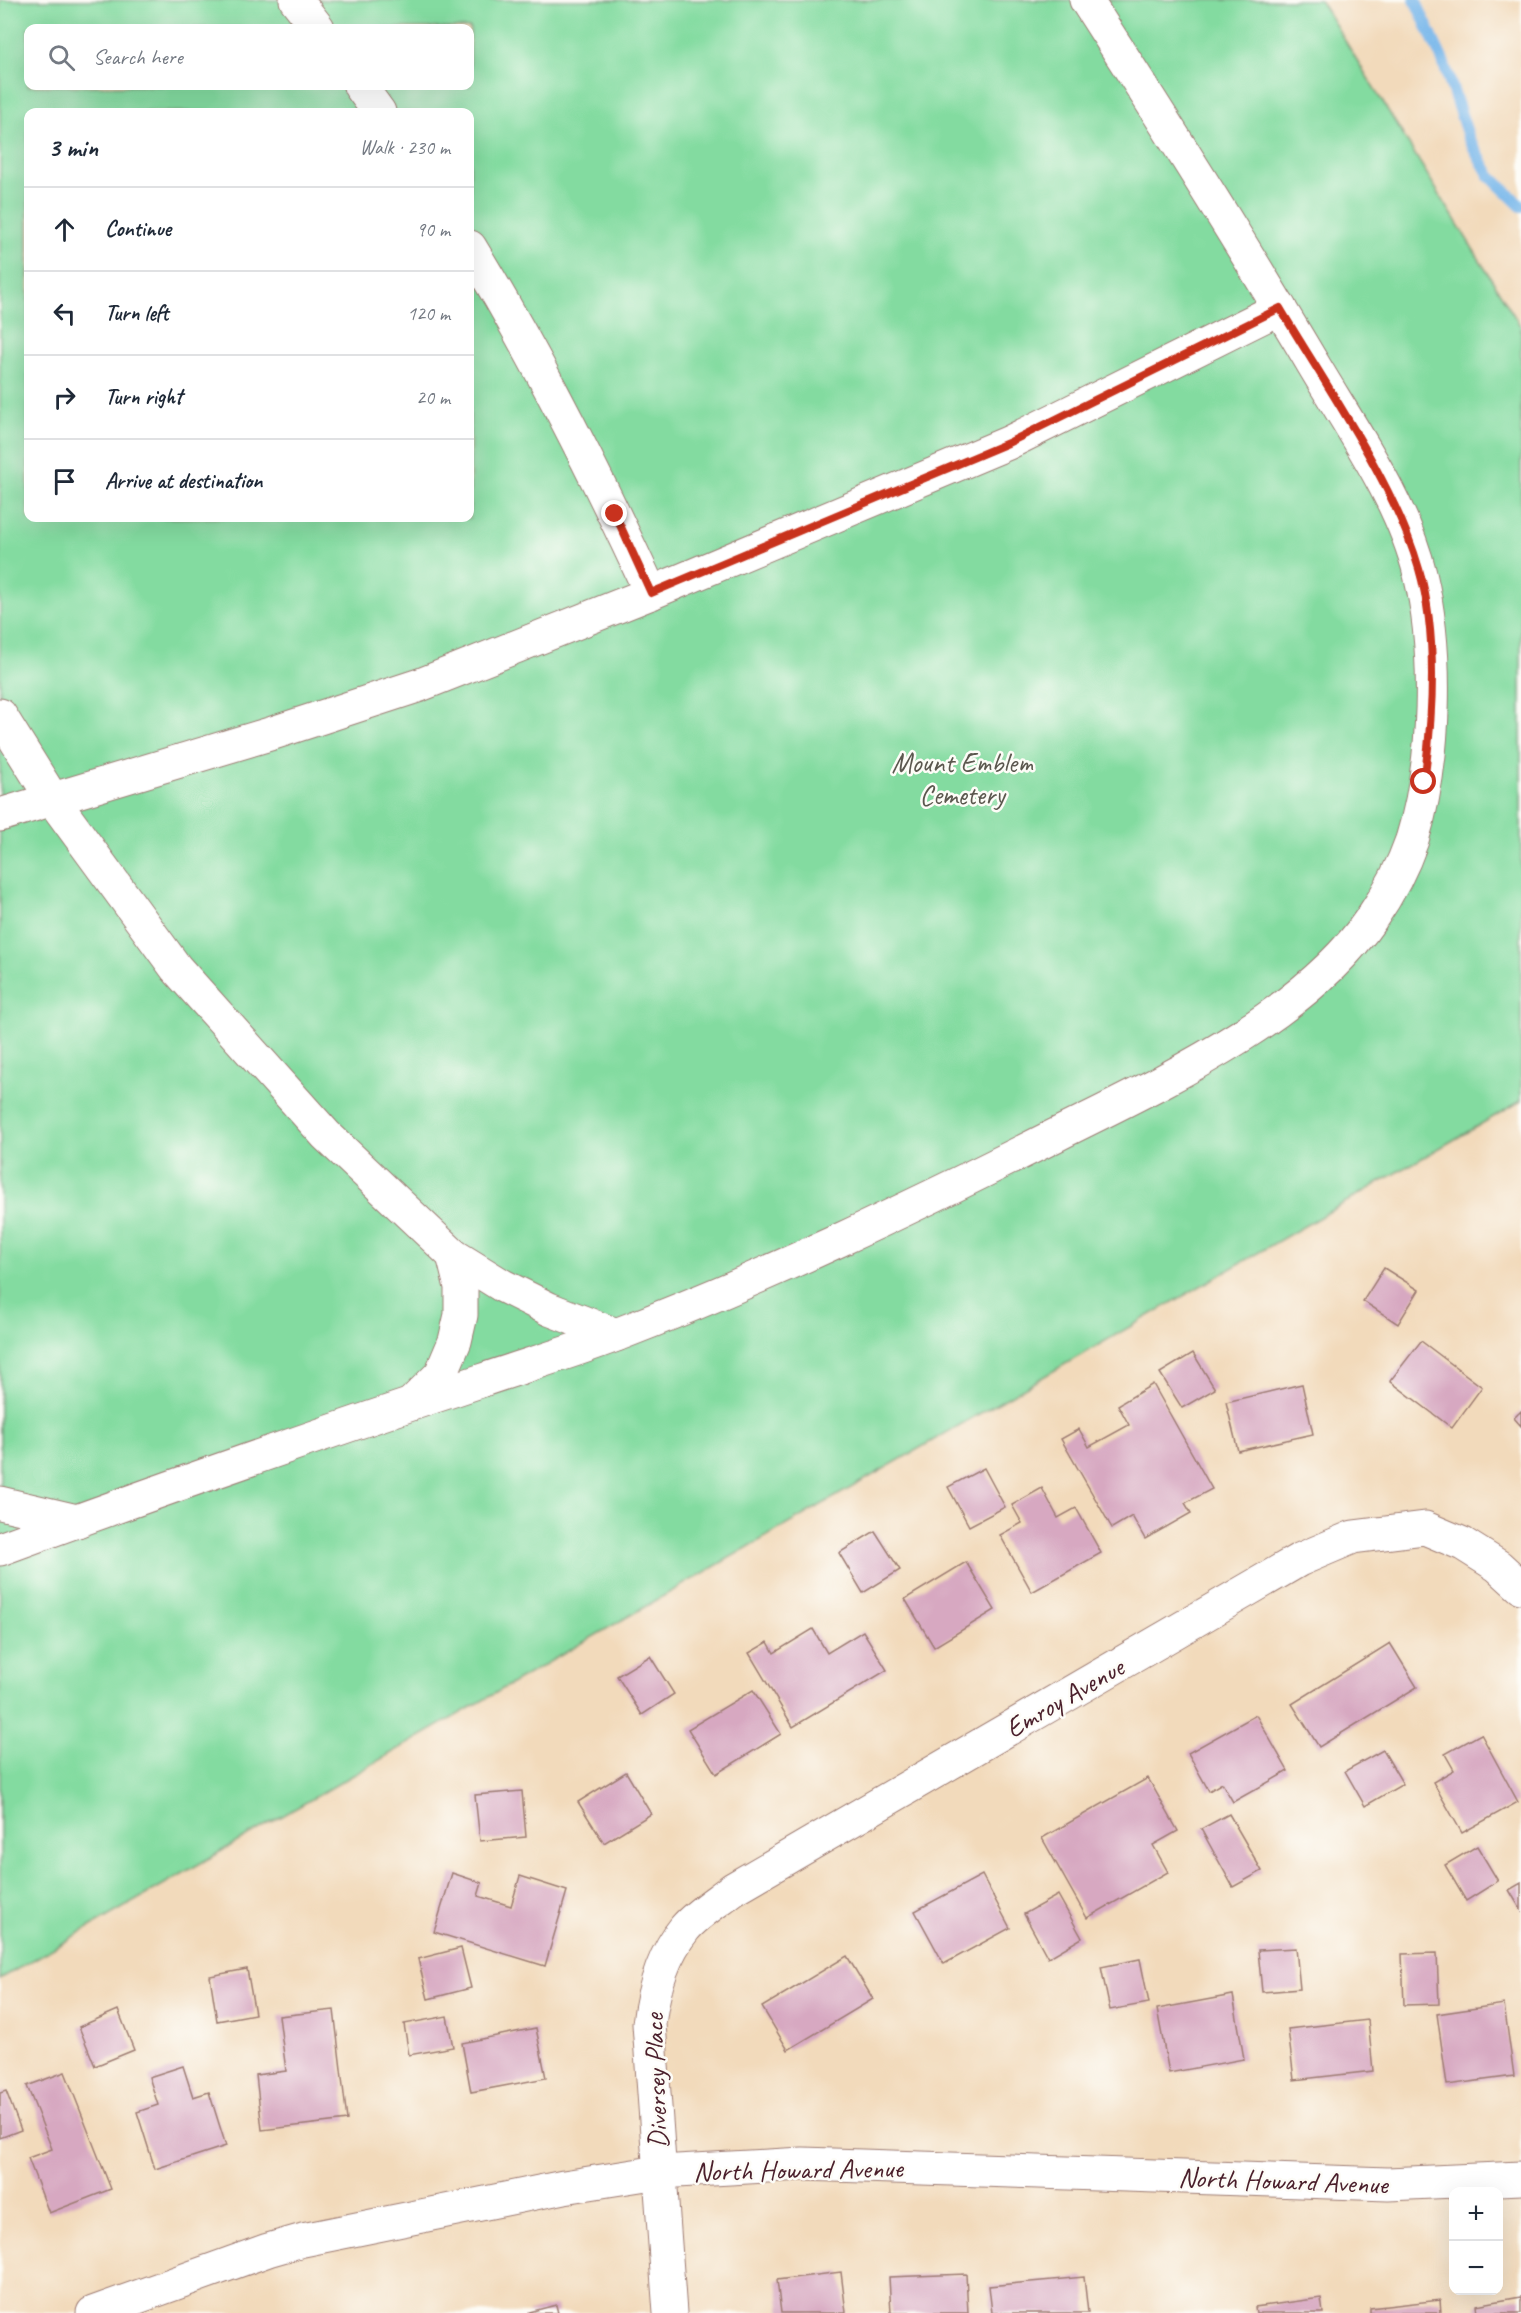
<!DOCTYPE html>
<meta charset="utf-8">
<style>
body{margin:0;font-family:Caveat,sans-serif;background:#f2f2f3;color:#1f2937}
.controls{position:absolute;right:18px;bottom:18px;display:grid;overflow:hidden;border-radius:12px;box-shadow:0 6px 24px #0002}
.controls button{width:54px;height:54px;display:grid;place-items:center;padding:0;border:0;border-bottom:2px solid #e0e1e3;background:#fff;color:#1f2937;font:30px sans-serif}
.stop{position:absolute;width:18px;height:18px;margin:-14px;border:4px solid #c8321e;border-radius:50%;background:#fff}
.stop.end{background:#c8321e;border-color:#fff;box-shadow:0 2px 6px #0008}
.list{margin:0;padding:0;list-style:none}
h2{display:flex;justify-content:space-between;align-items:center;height:78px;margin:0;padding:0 24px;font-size:26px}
h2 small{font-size:20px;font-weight:400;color:#747a83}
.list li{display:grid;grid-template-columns:39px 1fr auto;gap:18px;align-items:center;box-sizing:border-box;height:84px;padding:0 24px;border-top:2px solid #e0e1e3}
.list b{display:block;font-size:22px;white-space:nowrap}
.list em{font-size:20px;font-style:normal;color:#747a83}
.icon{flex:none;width:33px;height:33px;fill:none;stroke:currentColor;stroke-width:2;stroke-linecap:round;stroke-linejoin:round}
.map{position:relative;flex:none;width:1521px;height:2313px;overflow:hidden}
.search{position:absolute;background:#fff;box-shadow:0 6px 24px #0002;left:24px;top:24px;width:450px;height:66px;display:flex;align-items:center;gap:15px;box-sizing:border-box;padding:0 21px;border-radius:12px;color:#747a83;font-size:22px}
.panel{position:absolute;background:#fff;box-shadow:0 6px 24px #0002;left:24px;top:108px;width:450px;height:414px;border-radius:12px}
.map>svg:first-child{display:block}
</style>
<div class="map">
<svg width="1521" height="2313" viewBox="0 0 1521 2313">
<rect width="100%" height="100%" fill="#fdfcf7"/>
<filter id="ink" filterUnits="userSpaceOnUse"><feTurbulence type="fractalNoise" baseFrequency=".0167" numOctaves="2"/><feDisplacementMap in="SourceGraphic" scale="12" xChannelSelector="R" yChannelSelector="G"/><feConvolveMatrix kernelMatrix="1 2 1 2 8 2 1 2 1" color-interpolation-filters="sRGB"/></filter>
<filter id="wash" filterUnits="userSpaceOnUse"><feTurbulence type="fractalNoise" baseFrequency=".008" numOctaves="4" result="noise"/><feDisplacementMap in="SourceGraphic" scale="24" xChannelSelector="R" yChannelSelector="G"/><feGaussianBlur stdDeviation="1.35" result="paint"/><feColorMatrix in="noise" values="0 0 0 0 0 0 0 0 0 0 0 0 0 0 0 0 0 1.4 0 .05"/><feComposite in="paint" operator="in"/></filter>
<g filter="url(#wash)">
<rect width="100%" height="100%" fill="#f2dabb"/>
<!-- green -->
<path fill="#83dba0" stroke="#667d66" stroke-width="1.5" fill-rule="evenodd" d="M0,0H1320L1521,327V1101L0,1979ZM28,28H470V86H28ZM28,112H470V518H28Z"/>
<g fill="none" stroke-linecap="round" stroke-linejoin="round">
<!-- stream -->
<polyline stroke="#76b6ea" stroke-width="12" points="1415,0 1443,61 1469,139 1490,176 1521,206"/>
</g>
<g id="blocks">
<!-- building -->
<g fill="#d7a8c1">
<polygon points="1384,1268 1419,1290 1398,1324 1363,1301"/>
<polygon points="1421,1341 1482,1387 1452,1428 1390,1381"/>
<polygon points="1193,1353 1215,1389 1182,1408 1160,1373"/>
<polygon points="1153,1384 1212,1489 1185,1503 1191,1513 1145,1539 1132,1516 1112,1528 1061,1439 1079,1429 1089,1447 1129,1425 1118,1405"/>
<polygon points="1302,1384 1313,1434 1238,1451 1226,1402"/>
<polygon points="1521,1411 1521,1426 1514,1418"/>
<polygon points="984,1468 1005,1507 969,1526 948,1487"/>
<polygon points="1042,1488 1058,1518 1076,1508 1101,1553 1032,1592 1000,1535 1022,1523 1012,1505"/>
<polygon points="875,1531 900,1570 863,1593 839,1553"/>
<polygon points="966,1562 995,1610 934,1647 905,1599"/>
<polygon points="813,1629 827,1653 863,1631 887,1670 793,1727 749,1653 768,1642 774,1653"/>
<polygon points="1390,1643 1417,1687 1319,1747 1292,1704"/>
<polygon points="650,1656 674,1694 642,1715 617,1676"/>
<polygon points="753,1690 781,1734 716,1774 688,1729"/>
<polygon points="1256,1715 1288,1771 1233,1802 1222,1783 1209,1791 1188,1753"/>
<polygon points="1481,1734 1518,1802 1462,1833 1433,1782 1454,1770 1445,1754"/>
<polygon points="1383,1750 1403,1784 1365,1806 1345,1771"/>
<polygon points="626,1772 651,1814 604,1843 578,1802"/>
<polygon points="1148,1778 1178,1831 1153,1845 1168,1872 1087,1918 1042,1838"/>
<polygon points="522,1791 526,1837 480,1841 475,1795"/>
<polygon points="1229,1814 1262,1871 1233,1887 1201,1829"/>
<polygon points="1477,1846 1498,1881 1466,1901 1445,1865"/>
<polygon points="452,1873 482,1883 478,1896 511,1906 520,1876 567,1891 545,1966 434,1932"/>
<polygon points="982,1875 1010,1928 944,1964 915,1911"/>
<polygon points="1521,1883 1521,1910 1509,1890"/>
<polygon points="1058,1895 1082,1938 1048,1958 1024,1914"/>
<polygon points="461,1948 471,1988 428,1999 418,1959"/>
<polygon points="1296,1948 1300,1989 1262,1992 1258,1950"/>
<polygon points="1437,1953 1439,2004 1404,2005 1402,1954"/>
<polygon points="847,1956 873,1999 788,2050 762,2007"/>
<polygon points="1140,1959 1149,2003 1110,2010 1101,1967"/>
<polygon points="247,1969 255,2014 217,2021 210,1976"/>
<polygon points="1233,1995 1244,2059 1169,2073 1157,2009"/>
<polygon points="1504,2004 1514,2076 1447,2085 1437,2014"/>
<polygon points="118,2010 134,2050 95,2066 79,2027"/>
<polygon points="334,2010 347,2120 262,2130 256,2075 286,2071 279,2016"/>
<polygon points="447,2016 453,2047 409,2055 404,2024"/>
<polygon points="1368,2020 1373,2071 1294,2080 1288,2029"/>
<polygon points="536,2028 546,2078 471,2092 462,2043"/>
<polygon points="183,2066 193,2097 209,2092 226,2146 155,2169 137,2112 158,2105 149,2077"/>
<polygon points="65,2072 111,2189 49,2213 28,2158 52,2149 27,2086"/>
<polygon points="6,2091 21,2130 0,2138 0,2093"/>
<polygon points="841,2272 846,2313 781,2313 777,2280"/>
<polygon points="966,2274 968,2313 891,2313 889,2277"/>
<polygon points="1084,2277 1088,2313 992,2313 989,2286"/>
<polygon points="1521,2297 1521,2313 1477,2313 1476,2305"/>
<polygon points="1321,2298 1323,2313 1256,2313 1255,2307"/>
<polygon points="1440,2300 1441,2313 1370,2313 1370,2308"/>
<polygon points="556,2305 558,2313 529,2313 529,2312"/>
</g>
</g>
</g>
<g filter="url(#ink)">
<use href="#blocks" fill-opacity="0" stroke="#9e7c73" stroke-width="1.5"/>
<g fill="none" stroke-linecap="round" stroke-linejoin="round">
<defs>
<g id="minor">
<polyline points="296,0 318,28"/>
<polyline points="360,86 379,112"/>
<path d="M470,247C538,359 596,474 651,593"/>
<polyline points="0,715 53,800 176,968 326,1135 453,1255 503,1286 549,1309 616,1335"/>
<polyline points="0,815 273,733 420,685 651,593 1008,443 1280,308"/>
<polyline points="413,1402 441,1374 455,1341 461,1315 461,1287 453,1255"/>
<polyline points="0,1503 77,1521"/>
<path d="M0,1549C160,1490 321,1434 483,1380C527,1365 572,1352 616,1335C767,1277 913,1207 1058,1134C1162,1082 1304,1017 1371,919C1387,896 1403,866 1412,840C1436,762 1439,653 1420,574C1403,503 1353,431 1316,369C1242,244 1165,122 1086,0"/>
<polyline points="93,2313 268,2250 303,2240 564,2187 659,2172 803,2164 1388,2184 1521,2178"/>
<path d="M670,2313L649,2024C653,1990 663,1955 685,1928C698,1913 718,1901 733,1889L1299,1560L1353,1537L1425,1528L1463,1544L1498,1566L1521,1587"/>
</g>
</defs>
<!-- minor casing -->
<use href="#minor" stroke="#9e7c73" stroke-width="35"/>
<!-- minor -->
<use href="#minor" stroke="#fff" stroke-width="33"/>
</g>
</g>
<g fill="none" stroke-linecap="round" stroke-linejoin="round" filter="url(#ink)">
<!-- route -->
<path stroke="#c8321e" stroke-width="8" d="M615,514L651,593L1008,443L1280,308C1326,386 1394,482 1419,569C1438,634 1433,716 1424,782"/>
</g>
<g text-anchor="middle" stroke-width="5" stroke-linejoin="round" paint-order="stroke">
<!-- park labels -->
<g font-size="28" fill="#5b574e" stroke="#fdfcf7">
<text x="962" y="772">Mount Emblem<tspan x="962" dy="32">Cemetery</tspan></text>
</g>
<!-- street labels -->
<g font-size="28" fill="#4a1f2b" stroke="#fdfcf7">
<text transform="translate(1064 1697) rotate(-30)" y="10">Emroy Avenue</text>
<text transform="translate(655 2081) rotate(-92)" y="10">Diversey Place</text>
<text transform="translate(798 2169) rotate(-1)" y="10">North Howard Avenue</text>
<text transform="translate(1283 2180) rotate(2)" y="10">North Howard Avenue</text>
</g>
</g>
</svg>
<div class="controls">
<button>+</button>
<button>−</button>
</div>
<div class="stop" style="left:1424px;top:782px"></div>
<div class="stop end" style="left:615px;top:514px"></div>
<div class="search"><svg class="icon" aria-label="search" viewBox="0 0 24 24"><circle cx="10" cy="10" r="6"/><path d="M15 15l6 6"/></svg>Search here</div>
<section class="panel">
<h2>3 min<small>Walk · 230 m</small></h2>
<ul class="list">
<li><svg class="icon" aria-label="ahead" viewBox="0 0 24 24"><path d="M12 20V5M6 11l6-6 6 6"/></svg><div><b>Continue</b></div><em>90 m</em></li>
<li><svg class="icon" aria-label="left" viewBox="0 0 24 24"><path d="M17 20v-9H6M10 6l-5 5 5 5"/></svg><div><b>Turn left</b></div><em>120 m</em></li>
<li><svg class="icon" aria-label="right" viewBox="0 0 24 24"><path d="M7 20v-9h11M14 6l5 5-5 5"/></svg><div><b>Turn right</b></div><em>20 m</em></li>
<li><svg class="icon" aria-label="arrive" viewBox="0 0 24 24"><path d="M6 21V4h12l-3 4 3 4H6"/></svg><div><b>Arrive at destination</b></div></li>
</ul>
</section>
</div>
